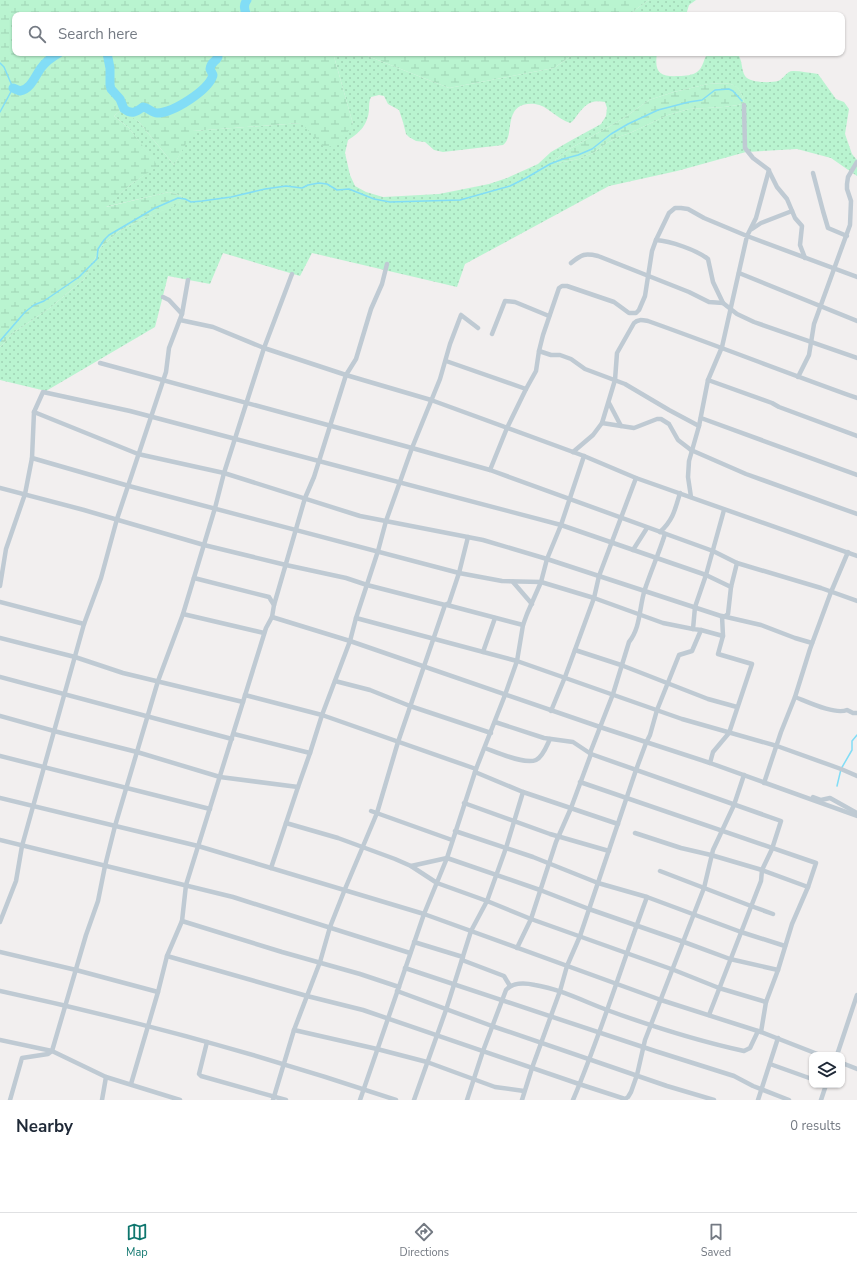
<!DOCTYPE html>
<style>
body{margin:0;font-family:"Nunito Sans",sans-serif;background:#f2f2f3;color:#1f2937}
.controls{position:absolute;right:12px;bottom:12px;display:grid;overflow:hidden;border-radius:8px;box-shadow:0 1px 3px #0004}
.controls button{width:36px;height:36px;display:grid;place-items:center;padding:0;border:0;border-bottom:1px solid #e0e1e3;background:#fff;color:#1f2937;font:20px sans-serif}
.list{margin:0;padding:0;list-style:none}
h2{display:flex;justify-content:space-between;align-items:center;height:52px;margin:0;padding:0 16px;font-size:17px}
h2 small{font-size:13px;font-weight:400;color:#747a83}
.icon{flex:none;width:22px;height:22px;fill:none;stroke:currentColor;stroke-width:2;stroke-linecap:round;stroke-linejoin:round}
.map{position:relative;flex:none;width:857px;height:1100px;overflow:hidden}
.search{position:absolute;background:#fff;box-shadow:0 1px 3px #0004;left:12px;right:12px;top:12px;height:44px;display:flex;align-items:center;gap:10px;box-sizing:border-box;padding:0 14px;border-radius:8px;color:#747a83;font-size:15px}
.sheet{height:112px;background:#fff}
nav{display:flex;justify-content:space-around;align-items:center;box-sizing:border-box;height:56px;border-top:1px solid #e0e1e3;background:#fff;font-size:11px;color:#747a83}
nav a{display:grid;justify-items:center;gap:2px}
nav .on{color:#0f766e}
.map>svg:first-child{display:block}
</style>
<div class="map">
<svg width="857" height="1100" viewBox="0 0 857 1100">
<defs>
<pattern id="grass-dots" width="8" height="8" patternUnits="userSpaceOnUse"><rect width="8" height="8" fill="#b9f4d0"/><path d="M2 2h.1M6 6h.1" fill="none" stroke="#a0d3b5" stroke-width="1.8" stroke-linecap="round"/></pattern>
<pattern id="wetland-marsh" width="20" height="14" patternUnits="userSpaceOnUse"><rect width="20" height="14" fill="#b9f4d0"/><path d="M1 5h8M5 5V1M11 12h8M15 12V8" fill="none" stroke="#a0d3b5"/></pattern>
</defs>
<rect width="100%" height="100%" fill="#f2efef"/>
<!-- grass -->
<g fill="url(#grass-dots)" fill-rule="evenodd">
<polygon points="649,0 696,0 689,5 686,15 628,15"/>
<path d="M333,53L365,55L449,88L554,68L575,53H657C654,73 660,77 679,76C685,76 693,75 697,72C704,67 703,59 708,53H737C743,60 741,70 745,76C750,83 770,83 778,81C784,79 786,71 793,71C801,71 810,73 818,74L836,99L844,102L849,109L845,134L852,154L857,160V176L831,158L797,149L746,152L677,171L609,186L465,264L457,287L312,253L300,276L223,253L210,284L168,276L155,327L46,391L0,380V347L13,333L50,308L84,279L101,247L119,231L145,218L178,204L182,196L169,192L105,207L130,185L157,166L129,128L114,116L122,109L139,122L174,165L192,131L301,123L353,124ZM708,84C727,83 740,80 744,103L738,105L724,107L689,109L668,115L630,133L618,137L607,143L593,153L579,159L558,163L555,160L566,151L624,118L649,100L674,92ZM379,95L384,96L388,104L399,110L403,122L406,134L409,137L416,141L425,142L434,150L443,152L503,145C516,136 501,101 535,104C547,105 557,119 570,123C574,121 575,118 578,114C586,104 591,99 605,102L607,108L606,116L601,124L570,141L551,152L538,164L507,178L489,184L439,194L383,197L366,192L355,186L350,175L345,153L348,140C360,133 368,124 369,110C369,105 369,101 371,97Z"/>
</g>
<!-- wetland -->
<g fill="url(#wetland-marsh)">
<polygon points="0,0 649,0 628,15 15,15 15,53 333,53 353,124 341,143 325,148 301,123 193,131 174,165 139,122 121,110 114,116 129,128 158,166 130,185 106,207 169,192 182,196 178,205 145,218 119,231 101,247 84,279 50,308 13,333 0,347"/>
<polygon points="338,53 575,53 554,68 449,88 365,55"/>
<path d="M708,84C728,83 740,80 744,103L738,105L724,107L689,109L668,115L630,133L618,137L607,143L593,153L579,159L558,163L555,160L566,151L624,118L649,100L674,92Z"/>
</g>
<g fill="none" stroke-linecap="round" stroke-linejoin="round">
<!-- stream -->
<g stroke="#82ddf6" stroke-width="1.5">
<polyline points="0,63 4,67 13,88 0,112"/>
<polyline points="0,341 25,312 34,305 44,301 79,277 97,259 98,249 104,240 109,235 155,208 178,198 185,199 191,202 202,201 231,197 265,189 286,186 302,188 308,185 319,183 327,184 337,190 349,189 374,199 390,202 460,200 510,186 526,178 550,164 563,159 578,155 592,149 611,134 628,124 658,110 689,102 702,100 715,90 729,89 733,91 742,101"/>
<polyline points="837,786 841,769 852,750 852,741 857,735"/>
</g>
<!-- river -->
<g stroke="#82ddf6" stroke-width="9">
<path d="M247,0C243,5 244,10 247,15"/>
<path d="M107,53L110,68V85L111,89L120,99L124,109C132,115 136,112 143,107C149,108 152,113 157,113C173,113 209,90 213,75L210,69C211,61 216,62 218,57L216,53"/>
<path d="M13,88L20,91C31,89 35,76 41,68C46,61 52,57 59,53"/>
</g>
<!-- minor -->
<g stroke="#bfcad3" stroke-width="4.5">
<polyline points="744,105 745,148 753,158 769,170 756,218 747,236 857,277"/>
<polyline points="769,171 777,187 787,199 795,218 802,226 800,245 805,258"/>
<polyline points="813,173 823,211 828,228 847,236"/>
<polyline points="752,229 761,223 792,211"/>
<path d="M656,240C670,241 697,250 708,259L713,282L723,303L737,314L754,322L857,358"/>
<path d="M571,263C582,254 585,253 598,256L689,292L709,302L723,303"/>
<polyline points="739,273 857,321"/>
<polyline points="163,297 169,300 182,314"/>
<polyline points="180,320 213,327 264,348 346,375 431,400 584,456 636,478 857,556"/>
<polyline points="478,328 461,315 450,344 440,379 412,448 490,470 713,551 737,563 821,588 857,601"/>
<polyline points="492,334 505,301 515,302 549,316"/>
<polyline points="539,351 551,355 560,355 571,359 585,369 625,384 669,410 699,426"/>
<polyline points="446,361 526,389"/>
<polyline points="100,363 412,448 386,521 378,551 356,618 350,641 322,715 310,753 298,787 271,868"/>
<polyline points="798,377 809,355 814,324 850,225 851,201 847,189 847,184 848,177 857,162"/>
<polyline points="708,380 772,403 779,407 857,436"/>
<polyline points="609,403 621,426"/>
<polyline points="34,412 138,454 224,473 360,516 483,540 547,559 724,617 728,614 731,587 737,563"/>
<polyline points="701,418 857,475"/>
<polyline points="602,423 634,428 657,419 661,419 669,424 678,440 691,450 746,474 857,514"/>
<path d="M573,452L593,435L602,423L615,380L617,353L634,323C638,319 642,320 648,321C718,346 787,373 857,398"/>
<polyline points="32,458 129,486 459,573 502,581 541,582 594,598 663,623 693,629"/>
<polyline points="490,470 507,428 526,389 536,371 539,351 543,335 559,288 562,286 567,286 614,302 629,313 636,313 639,310 645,296 652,251 656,240 669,213 675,208 681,208 688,209 704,218 747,236 722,347 708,380 699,426 689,461 688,477 691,497"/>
<polyline points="0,488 84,510 204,545 286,565 346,578 367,585 445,605 449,603 459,573 468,537"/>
<path d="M660,532C673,520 675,510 680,493"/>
<polyline points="633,550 647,528"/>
<polyline points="513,582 532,604"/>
<polyline points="0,586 6,549 25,494 32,458 34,412 43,392 130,411 561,525 706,575 731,587"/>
<polyline points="0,602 84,624"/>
<polyline points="274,605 305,498 314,477 346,375 356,359 371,309 382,284 387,264"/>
<polyline points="447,605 523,625"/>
<polyline points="183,614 264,633"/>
<polyline points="272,617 350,641 600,727 710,763 857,816"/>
<polyline points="356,618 517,661 682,719 777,746 841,769 857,776"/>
<polyline points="701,630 723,636"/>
<polyline points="0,638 75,657 123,673 243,702"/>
<polyline points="575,650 621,665 708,699 737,707"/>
<polyline points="483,652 495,618"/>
<polyline points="0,677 232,739"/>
<polyline points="335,681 370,690 410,706 491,733"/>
<polyline points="245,695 322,715 476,769"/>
<path d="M795,697C808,702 835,715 847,710L853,713H857"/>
<polyline points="551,711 565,677 594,598 599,576 636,478"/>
<polyline points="0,716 54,731 137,752 220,777 298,787"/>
<polyline points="495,722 544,738 573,742 591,754 781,821 772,849 762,870 761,881 709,1015"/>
<polyline points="234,734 310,753"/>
<path d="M485,748C496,752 525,765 536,760C543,757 547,745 550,739"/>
<path d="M590,753L613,694L629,642C641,627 639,607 645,589C651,571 659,553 665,534"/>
<polyline points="0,756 210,809"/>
<polyline points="710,763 713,752 729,733 752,664 718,654 723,636 722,616 761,625 795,638 812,643"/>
<polyline points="475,772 523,792 618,824"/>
<polyline points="580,782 816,863 808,887 792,924 778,970"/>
<polyline points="765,783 764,783 781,732 795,697 810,649 831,592 848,552"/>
<polyline points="813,797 821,800 830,798 857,813"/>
<polyline points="0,798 198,846 424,914 661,1000 761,1032 820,1055"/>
<polyline points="464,803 550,834 609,851"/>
<polyline points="371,811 452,840"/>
<polyline points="286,823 338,838 395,859 411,866 437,883 487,901 531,919 674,970 719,988 766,1002"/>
<polyline points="455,831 533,857 598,883 647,897 741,932 785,946"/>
<polyline points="635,833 681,848 711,855 762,870 808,887"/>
<polyline points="0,840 233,897 410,953"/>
<polyline points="411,866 447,858 540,890 589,909 684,942 730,959 778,970 766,1002 761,1032"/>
<polyline points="660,871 751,906 773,914"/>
<polyline points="182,921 282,952 360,974 399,987"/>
<polyline points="0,922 16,881 22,846 84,624 101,578 117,519 166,372 169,348 182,314 188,280"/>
<polyline points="414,942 463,957"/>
<polyline points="517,948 531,919 556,842 571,808 591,754"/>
<polyline points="0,952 76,970 158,992"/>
<polyline points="167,956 307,996 363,1010 579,1084 625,1099 628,1097 631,1092 637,1075 645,1040 704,888 713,850 734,805 744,775"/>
<polyline points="462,960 504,976 510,986"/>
<polyline points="405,968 655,1051 734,1076 753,1086 789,1100"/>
<path d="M0,991C134,1020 266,1056 396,1100"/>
<polyline points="397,991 492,1026 667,1086 714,1100"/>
<polyline points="294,1030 377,1049 427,1062 495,1087 524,1091"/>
<polyline points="0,1040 52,1051 106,1077 180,1100"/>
<polyline points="207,1042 199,1074 201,1076 286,1100"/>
<polyline points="837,1055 857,995"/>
<polyline points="842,1063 857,1069"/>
<polyline points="770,1064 812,1079"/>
<polyline points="131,1084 158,992 167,956 182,921 186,885 266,628 272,617 274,605 269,597 194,578"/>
<polyline points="10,1100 22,1058 48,1054 52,1051 86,935 98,901 105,866 115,826 158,681 183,614 215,508 224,473 264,348 292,274"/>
<polyline points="102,1100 106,1077"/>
<polyline points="273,1100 294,1030 320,962 330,927 345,889 377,813 398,742 445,605"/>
<polyline points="360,1100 424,914 447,858 476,769 505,695 517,661 523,625 527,614 541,582 547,559 561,525 584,456"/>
<polyline points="414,1100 446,1010 471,931 487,901 506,848 523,792"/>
<path d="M467,1100L483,1051L506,990C513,982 526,983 535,985C560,989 583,1001 607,1010C651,1026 698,1041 744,1051L750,1048L758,1031"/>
<polyline points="522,1100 532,1068 560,991 567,966 580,936 636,770 646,743 650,735 657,710 679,655 692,651 701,630 693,629 695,607 706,575 724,510"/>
<path d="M573,1100C601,1034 622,964 647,897"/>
<polyline points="758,1100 778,1038"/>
<polyline points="821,1100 826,1085"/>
</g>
</g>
</svg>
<div class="controls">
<button><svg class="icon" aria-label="layers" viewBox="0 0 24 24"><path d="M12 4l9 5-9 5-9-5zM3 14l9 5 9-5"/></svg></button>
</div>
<div class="search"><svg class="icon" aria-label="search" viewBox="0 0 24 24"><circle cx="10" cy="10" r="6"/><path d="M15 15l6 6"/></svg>Search here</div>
</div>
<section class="sheet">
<h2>Nearby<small>0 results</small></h2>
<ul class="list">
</ul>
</section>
<nav>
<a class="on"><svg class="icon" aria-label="map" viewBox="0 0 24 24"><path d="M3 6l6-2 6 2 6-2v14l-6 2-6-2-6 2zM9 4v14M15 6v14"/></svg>Map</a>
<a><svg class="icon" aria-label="directions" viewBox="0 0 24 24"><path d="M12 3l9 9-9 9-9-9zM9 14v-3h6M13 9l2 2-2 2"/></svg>Directions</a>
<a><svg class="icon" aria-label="saved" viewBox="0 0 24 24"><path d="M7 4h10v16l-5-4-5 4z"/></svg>Saved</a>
</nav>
